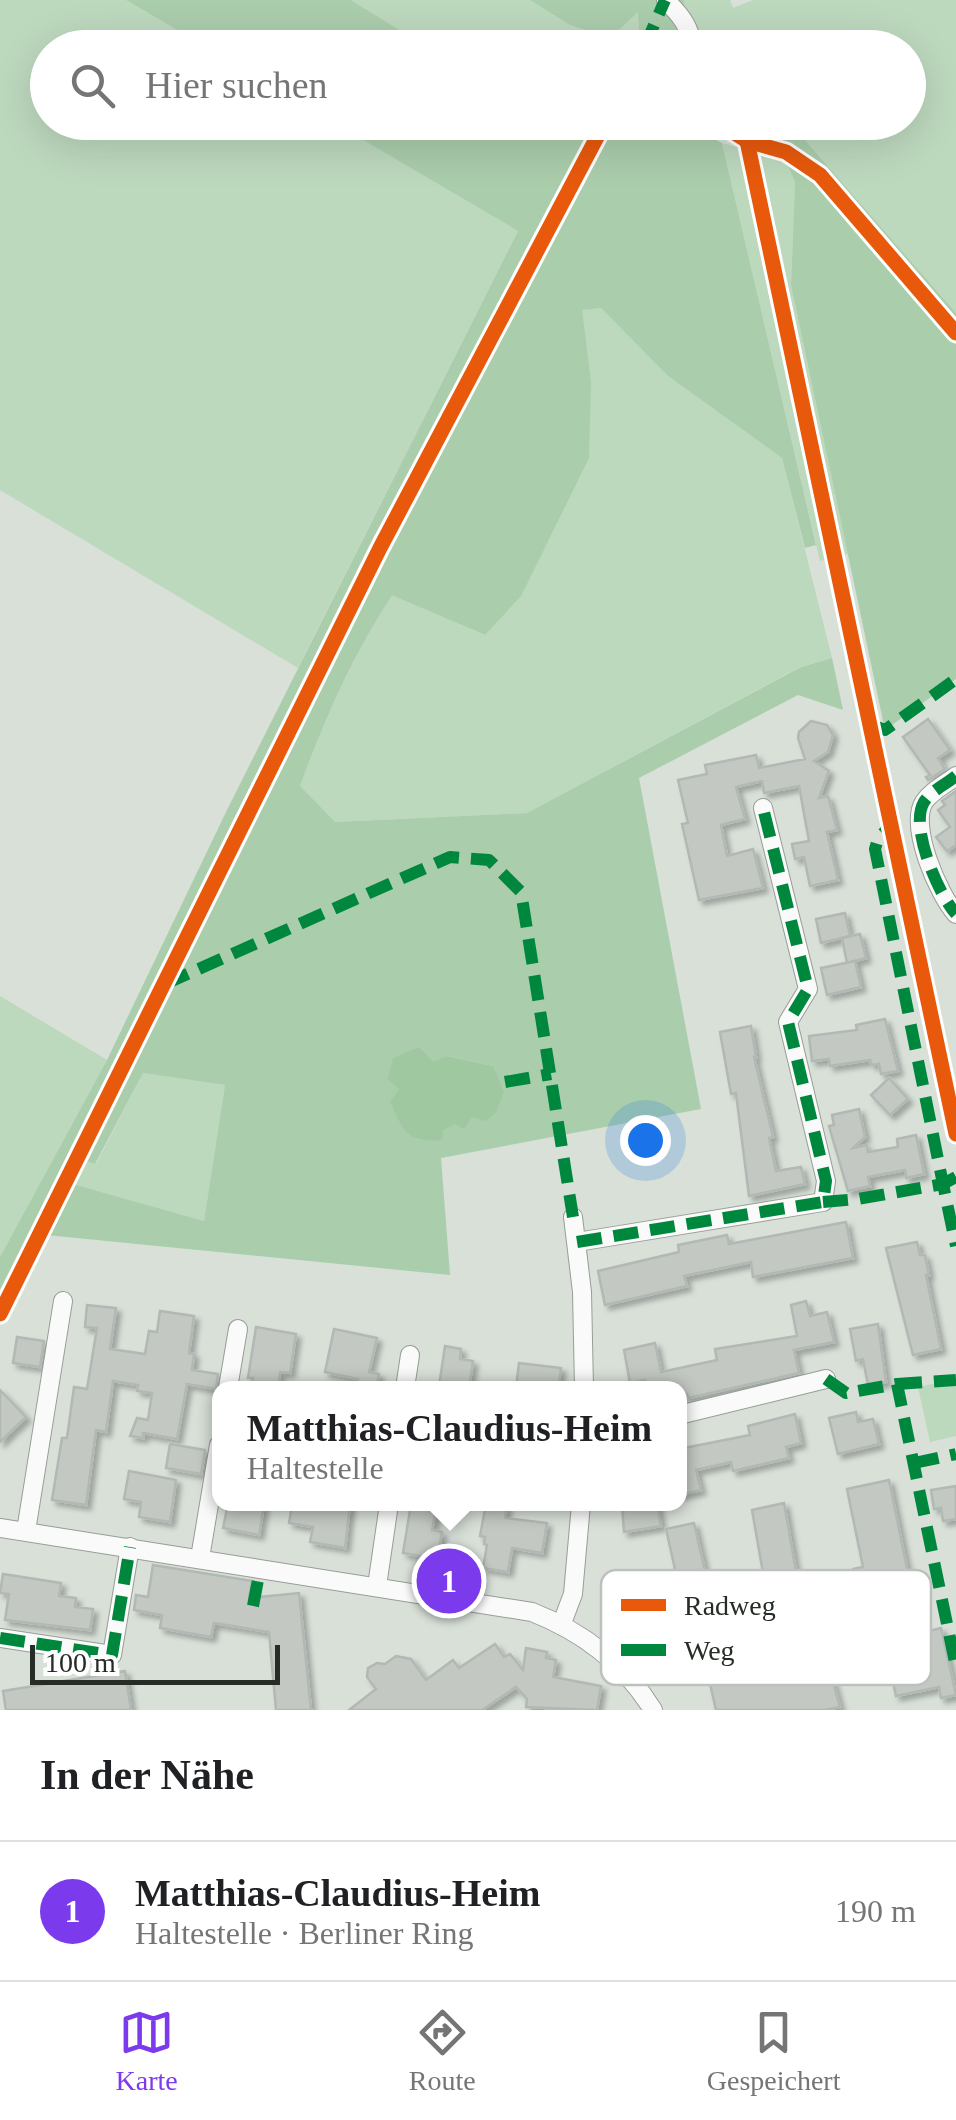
<!DOCTYPE html>
<html lang="de">
<meta charset="utf-8">
<style>
body{margin:0;font-family:"Times New Roman",serif;background:#f6f6f6;color:#202124}
.scale{position:absolute;left:30px;bottom:25px;width:250px;box-sizing:border-box;padding-left:10px;border:5px solid #262c26;border-top:0;font-size:28px;line-height:35px;white-space:nowrap;color:#262c26;-webkit-text-stroke:8px #fff;paint-order:stroke}
.you{position:absolute;left:645px;top:1140px;width:35px;height:35px;margin:-25px;border:8px solid #fff;border-radius:50%;background:#1a73e8;box-shadow:0 0 0 15px #1a73e833}
.badge{display:grid;place-items:center;width:65px;height:65px;border-radius:50%;background:#7c3aed;color:#fff;font-size:32px;font-weight:700}
.pin{position:absolute;translate:-50% -50%;border:5px solid #fff;box-shadow:0 2px 10px #0006}
.popup{position:absolute;left:212px;top:1381px;width:475px;height:130px;box-sizing:border-box;display:grid;place-content:center;border-radius:20px;background:#fff;filter:drop-shadow(0 2px 8px #0005);font-size:32px;white-space:nowrap;color:#757577}
.popup b{font-size:38px;color:#202124}
.popup::after{content:'';position:absolute;left:50%;top:100%;margin-left:-20px;border:20px solid transparent;border-top-color:#fff}
.list{margin:0;padding:0;list-style:none}
h2{display:flex;justify-content:space-between;align-items:center;height:130px;margin:0;padding:0 40px;font-size:42px}
h2 small{font-size:32px;font-weight:400;color:#757577}
.list li{display:grid;grid-template-columns:65px 1fr auto;gap:30px;align-items:center;box-sizing:border-box;height:140px;padding:0 40px;border-top:2px solid #e0e0e0}
.list b{display:block;font-size:38px;white-space:nowrap}
.list p{margin:0;font-size:32px;white-space:nowrap;color:#757577}
.list em{font-size:32px;font-style:normal;color:#757577}
.icon{flex:none;width:55px;height:55px;fill:none;stroke:currentColor;stroke-width:2;stroke-linecap:round;stroke-linejoin:round}
.map{position:relative;flex:none;width:956px;height:1710px;overflow:hidden}
.search{position:absolute;background:#fff;box-shadow:0 10px 40px #0002;left:30px;right:30px;top:30px;height:110px;display:flex;align-items:center;gap:25px;box-sizing:border-box;padding:0 35px;border-radius:55px;color:#757577;font-size:38px}
.sheet{height:270px;background:#fff}
nav{display:flex;justify-content:space-around;align-items:center;box-sizing:border-box;height:140px;border-top:2px solid #e0e0e0;background:#fff;font-size:28px;color:#757577}
nav a{display:grid;justify-items:center;gap:5px}
nav .on{color:#7c3aed}
.map>svg:first-child{display:block}
</style>
<div class="map">
<svg width="956" height="1710" viewBox="0 0 956 1710">
<defs>
<filter id="shadow"><feDropShadow dx="4.5" dy="4.5" stdDeviation="2.5" flood-color="#0004"/></filter>
</defs>
<rect width="100%" height="100%" fill="#d8e0d8"/>
<!-- green -->
<g fill="#bcd8bd">
<polygon points="0,0 126,0 206,47 48,48 48,122 334,123 518,231 298,668 0,490"/>
<polygon points="351,0 530,0 570,25 638,11 639,38 627,48 427,47"/>
<polygon points="684,0 730,0 733,8 753,0 956,0 956,313 790,123 908,122 908,48 702,47 700,35 687,22"/>
<polygon points="722,143 786,159 795,182 791,285 848,554 820,561"/>
<path d="M601,308L668,376L782,458L832,658L800,667L527,813L334,822L300,786C325,718 352,656 392,594L484,635L591,381L581,310Z"/>
<polygon points="0,996 107,1060 0,1257"/>
<polygon points="143,1073 225,1085 204,1221 73,1184 84,1160 96,1164"/>
<polygon points="956,1379 956,1436 930,1442 918,1387"/>
</g>
<!-- forest -->
<g fill="#aacdac" fill-rule="evenodd">
<polygon points="126,0 351,0 427,47 206,47"/>
<polygon points="530,0 684,0 688,47 627,47 639,38 638,12 610,38 570,25"/>
<path d="M548,122L563,132L568,123H703L709,136L722,143L816,545L805,548L782,458L668,376L601,308L582,310L591,381L589,458L521,596L485,635L392,595C352,656 325,718 300,786L335,822L527,813L801,667L832,658L843,710L798,695L639,778L701,1109L441,1158L450,1275L46,1235L73,1184L204,1221L225,1085L143,1073L95,1164L70,1155L0,1298V1257L107,1060L227,810L518,231L334,123ZM447,1056L493,1066L456,1123L443,1131L390,1102L399,1089Z"/>
<polygon points="770,123 790,123 956,313 956,679 885,730 791,285 795,182"/>
</g>
<!-- water -->
<path fill="#9fc8a1" d="M419,1047L433,1062L447,1056L493,1066L504,1092L496,1112L486,1121L472,1117L464,1129L455,1124L443,1131L442,1140C407,1143 403,1131 390,1101L399,1089L388,1079L393,1058Z"/>
<!-- building -->
<g fill="#c3c8c3" stroke="#b2b8b3" stroke-width="2.5" filter="url(#shadow)">
<polygon points="928,719 950,750 938,758 945,769 928,780 926,777 930,775 903,737"/>
<polygon points="811,721 827,725 833,735 828,752 814,761 829,771 819,798 828,796 837,830 827,832 838,880 810,886 804,857 795,859 792,844 809,841 799,786 764,793 762,781 736,787 745,819 721,825 727,856 753,849 763,888 699,900 682,824 688,823 678,780 707,774 705,765 756,755 759,768 805,759 798,738 799,732"/>
<polygon points="956,791 956,845 947,851 936,837 950,827 938,810 945,805 942,801"/>
<polygon points="845,913 850,936 821,943 816,919"/>
<polygon points="860,934 866,958 847,963 842,938"/>
<polygon points="855,961 861,987 827,995 821,968"/>
<polygon points="885,1019 898,1071 881,1074 879,1064 872,1065 870,1060 830,1066 829,1059 812,1061 809,1036 857,1030 856,1025"/>
<polygon points="751,1026 756,1057 754,1057 773,1137 769,1138 776,1171 801,1167 805,1184 749,1196 736,1093 731,1094 720,1032"/>
<polygon points="889,1078 908,1099 890,1115 871,1095"/>
<polygon points="859,1109 865,1137 853,1148 867,1145 868,1152 898,1147 897,1139 916,1135 924,1174 906,1178 905,1170 868,1177 870,1186 848,1191 829,1126 834,1125 832,1115"/>
<polygon points="846,1222 853,1258 753,1277 751,1262 684,1276 687,1286 605,1305 598,1271 679,1252 678,1245 727,1235 729,1244"/>
<polygon points="917,1242 920,1255 925,1255 929,1275 926,1275 941,1349 913,1355 886,1248"/>
<polygon points="806,1301 810,1316 827,1312 834,1342 794,1350 799,1373 688,1398 687,1394 679,1396 679,1388 647,1388 645,1380 630,1383 624,1350 655,1343 661,1372 717,1360 715,1349 797,1336 791,1305"/>
<polygon points="87,1305 116,1308 110,1349 145,1354 149,1331 157,1332 160,1311 194,1316 189,1353 194,1354 192,1370 218,1374 216,1389 187,1384 177,1439 143,1433 143,1438 130,1436 137,1418 148,1420 152,1393 137,1391 138,1385 113,1381 106,1432 96,1430 86,1505 52,1500 62,1438 67,1438 74,1387 87,1389 97,1328 85,1327"/>
<polygon points="878,1324 886,1382 868,1385 863,1359 856,1361 850,1329"/>
<polygon points="256,1327 296,1334 290,1373 280,1372 278,1388 251,1388 253,1378 248,1378"/>
<polygon points="334,1329 377,1338 369,1372 379,1374 376,1388 357,1387 358,1379 325,1372"/>
<polygon points="17,1337 44,1341 40,1367 13,1363"/>
<polygon points="445,1346 461,1349 460,1359 473,1361 469,1388 439,1386"/>
<polygon points="519,1363 561,1368 558,1388 516,1388"/>
<polygon points="0,1390 26,1417 0,1442"/>
<polygon points="856,1412 858,1422 873,1419 879,1444 838,1454 829,1418"/>
<polygon points="795,1414 801,1443 786,1447 789,1458 733,1471 731,1462 696,1470 701,1490 679,1495 679,1449 750,1435 748,1426"/>
<polygon points="170,1444 205,1450 201,1474 166,1468"/>
<polygon points="129,1471 176,1480 170,1522 139,1517 141,1502 124,1499"/>
<polygon points="889,1480 920,1633 941,1628 956,1695 941,1698 939,1687 896,1696 882,1631 877,1632 867,1579 855,1582 853,1569 863,1567 847,1489"/>
<polygon points="956,1486 956,1519 943,1521 941,1508 934,1509 931,1490"/>
<polygon points="784,1503 798,1583 802,1582 814,1629 818,1628 840,1707 824,1710 716,1710 706,1666 697,1667 666,1529 694,1523 729,1677 758,1671 755,1660 786,1651 771,1589 766,1590 752,1510"/>
<polygon points="228,1504 264,1504 259,1535 223,1528"/>
<polygon points="300,1504 350,1504 345,1548 310,1542 313,1527 289,1523 292,1506 300,1507"/>
<polygon points="411,1504 437,1504 432,1530 442,1532 437,1559 403,1553"/>
<polygon points="486,1504 507,1506 505,1518 547,1523 542,1553 512,1548 508,1572 483,1568 487,1545 484,1544 485,1537 480,1536"/>
<polygon points="622,1504 657,1504 661,1526 624,1532"/>
<polygon points="153,1565 252,1581 249,1598 299,1593 311,1710 276,1710 269,1632 214,1623 211,1637 160,1628 162,1615 134,1610 136,1595 148,1597"/>
<polygon points="3,1574 61,1583 59,1596 76,1598 75,1607 93,1609 90,1630 5,1620 9,1594 0,1593"/>
<polygon points="495,1644 504,1657 510,1654 523,1670 526,1648 547,1652 546,1658 556,1660 553,1677 601,1686 597,1710 526,1707 527,1699 516,1687 482,1710 349,1710 376,1689 367,1677 368,1668 377,1663 385,1664 396,1656 411,1659 426,1680 453,1660 459,1668"/>
<polygon points="125,1671 131,1710 6,1710 3,1691"/>
</g>
<g fill="none" stroke-linecap="round" stroke-linejoin="round">
<defs>
<g id="street">
<path d="M666,1C681,15 690,27 693,48"/>
<polyline points="717,122 747,141 786,152 820,175 956,333"/>
<path d="M956,776C946,784 931,791 924,802C909,826 938,894 956,914"/>
<polyline points="573,1217 582,1292 584,1388"/>
<polyline points="577,1242 823,1202 826,1181 788,1022 808,989 763,808"/>
<polyline points="228,1388 238,1329"/>
<polyline points="405,1388 410,1355"/>
<polyline points="679,1415 826,1379"/>
<path d="M0,1528L532,1612C583,1632 624,1663 653,1710"/>
<polyline points="26,1531 63,1301"/>
<polyline points="200,1558 219,1445"/>
<polyline points="377,1586 389,1504"/>
<polyline points="562,1623 573,1594 581,1504"/>
<polyline points="0,1638 112,1655 130,1547"/>
</g>
</defs>
<!-- street casing -->
<use href="#street" stroke="#979d97" stroke-width="20"/>
<!-- street -->
<use href="#street" stroke="#f9faf9" stroke-width="18"/>
<!-- quiet -->
<g stroke="#00873e" stroke-width="12" stroke-dasharray="25 12" stroke-linecap="butt">
<polyline points="644,48 665,0"/>
<polyline points="870,724 885,730 956,679"/>
<path d="M956,776C946,784 931,791 924,802C909,826 938,894 956,914"/>
<polyline points="165,984 450,857 489,860 521,892 573,1217"/>
<polyline points="505,1082 551,1074"/>
<polyline points="956,1177 943,1184 956,1246"/>
<polyline points="823,1202 858,1199 943,1184 875,849 878,839 890,826"/>
<polyline points="577,1242 823,1202 826,1181 788,1022 808,989 763,808"/>
<polyline points="826,1379 846,1393 897,1384 956,1667"/>
<polyline points="897,1384 956,1380"/>
<polyline points="914,1463 956,1454"/>
<polyline points="253,1606 258,1580"/>
<polyline points="0,1638 112,1655 130,1547"/>
</g>
<defs>
<g id="cycleway">
<polyline points="717,122 747,141 786,152 820,175 956,333"/>
<polyline points="743,122 956,1134"/>
<polyline points="0,1314 380,548 605,122"/>
</g>
</defs>
<!-- cycleway casing -->
<use href="#cycleway" stroke="#fff" stroke-width="21"/>
<!-- cycleway -->
<use href="#cycleway" stroke="#e8590c" stroke-width="15"/>
</g>
<!-- legend -->
<rect x="601" y="1570" width="330" height="115" rx="15" fill="#fff" stroke="#bec0be" stroke-width="2.5"/>
<rect x="621" y="1599" width="45" height="12" fill="#e8590c"/>
<rect x="621" y="1644" width="45" height="12" fill="#00873e"/>
<g font-size="28" fill="#262c26">
<text x="684" y="1615">Radweg</text>
<text x="684" y="1660">Weg</text>
</g>
</svg>
<div class="scale">100 m</div>
<div class="you"></div>
<div class="pin badge" style="left:449px;top:1581px">1</div>
<div class="popup"><b>Matthias-Claudius-Heim</b>Haltestelle</div>
<div class="search"><svg class="icon" aria-label="search" viewBox="0 0 24 24"><circle cx="10" cy="10" r="6"/><path d="M15 15l6 6"/></svg>Hier suchen</div>
</div>
<section class="sheet">
<h2>In der Nähe<small></small></h2>
<ul class="list">
<li><span class="badge">1</span><div><b>Matthias-Claudius-Heim</b><p>Haltestelle · Berliner Ring</p></div><em>190 m</em></li>
</ul>
</section>
<nav>
<a class="on"><svg class="icon" aria-label="map" viewBox="0 0 24 24"><path d="M3 6l6-2 6 2 6-2v14l-6 2-6-2-6 2zM9 4v14M15 6v14"/></svg>Karte</a>
<a><svg class="icon" aria-label="directions" viewBox="0 0 24 24"><path d="M12 3l9 9-9 9-9-9zM9 14v-3h6M13 9l2 2-2 2"/></svg>Route</a>
<a><svg class="icon" aria-label="saved" viewBox="0 0 24 24"><path d="M7 4h10v16l-5-4-5 4z"/></svg>Gespeichert</a>
</nav>
